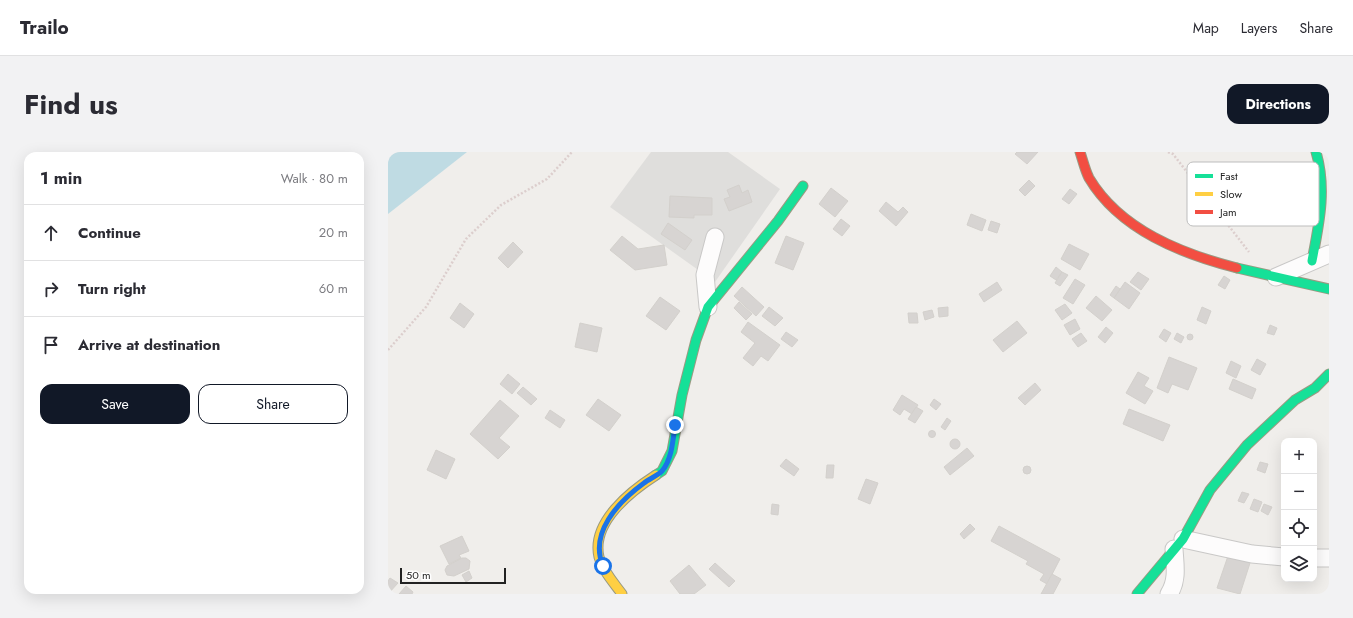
<!DOCTYPE html>
<meta charset="utf-8">
<style>
body{margin:0;font-family:Jost,sans-serif;background:#f2f2f3;color:#2b2b33}
.controls{position:absolute;right:12px;bottom:12px;display:grid;overflow:hidden;border-radius:8px;box-shadow:0 4px 16px #0002}
.controls button{width:36px;height:36px;display:grid;place-items:center;padding:0;border:0;border-bottom:1px solid #e1e1e2;background:#fff;color:#2b2b33;font:20px sans-serif}
.scale{position:absolute;left:12px;bottom:10px;width:106px;box-sizing:border-box;padding-left:4px;border:2px solid #222;border-top:0;font-size:11px;line-height:14px;white-space:nowrap;color:#222;-webkit-text-stroke:3px #fff;paint-order:stroke}
.stop{position:absolute;width:12px;height:12px;margin:-9px;border:3px solid #1a73e8;border-radius:50%;background:#fff}
.stop.end{background:#1a73e8;border-color:#fff;box-shadow:0 1px 4px #0008}
.list{margin:0;padding:0;list-style:none}
h2{display:flex;justify-content:space-between;align-items:center;height:52px;margin:0;padding:0 16px;font-size:17px}
h2 small{font-size:13px;font-weight:400;color:#7c7c81}
.list li{display:grid;grid-template-columns:26px 1fr auto;gap:12px;align-items:center;box-sizing:border-box;height:56px;padding:0 16px;border-top:1px solid #e1e1e2}
.list b{display:block;font-size:15px;white-space:nowrap}
.list em{font-size:13px;font-style:normal;color:#7c7c81}
.actions{display:flex;gap:8px;padding:12px 16px}
.actions a{flex:1;padding:9px 0;border:1px solid #111827;border-radius:12px;text-align:center;font-size:14px;color:#111827}
.actions .main{background:#111827;color:#fff}
.icon{flex:none;width:22px;height:22px;fill:none;stroke:currentColor;stroke-width:2;stroke-linecap:round;stroke-linejoin:round}
.map{position:relative;flex:none;width:941px;height:442px;overflow:hidden;border-radius:12px}
header{display:flex;align-items:center;gap:24px;box-sizing:border-box;height:56px;padding:0 20px;background:#fff;border-bottom:1px solid #e1e1e2}
header strong{font-size:19px}
nav{display:flex;gap:22px;margin-inline-start:auto;font-size:14px}
.intro{display:flex;align-items:center;justify-content:space-between;box-sizing:border-box;height:96px;padding:0 24px}
h1{margin:0;font-size:28px}
.button{padding:10px 18px;border-radius:12px;background:#111827;color:#fff;font-size:14px;font-weight:700}
main{display:flex;gap:24px;padding:0 24px}
aside{flex:1;background:#fff;border-radius:12px;box-shadow:0 4px 16px #0002}
.map>svg:first-child{display:block}
</style>
<header>
<strong>Trailo</strong>
<nav><a>Map</a><a>Layers</a><a>Share</a></nav>
</header>
<div class="intro"><h1>Find us</h1><a class="button">Directions</a></div>
<main>
<aside>
<h2>1 min<small>Walk · 80 m</small></h2>
<ul class="list">
<li><svg class="icon" aria-label="ahead" viewBox="0 0 24 24"><path d="M12 20V5M6 11l6-6 6 6"/></svg><div><b>Continue</b></div><em>20 m</em></li>
<li><svg class="icon" aria-label="right" viewBox="0 0 24 24"><path d="M7 20v-9h11M14 6l5 5-5 5"/></svg><div><b>Turn right</b></div><em>60 m</em></li>
<li><svg class="icon" aria-label="arrive" viewBox="0 0 24 24"><path d="M6 21V4h12l-3 4 3 4H6"/></svg><div><b>Arrive at destination</b></div></li>
</ul>
<div class="actions"><a class="main">Save</a><a>Share</a></div>
</aside>
<div class="map">
<svg width="941" height="442" viewBox="0 0 941 442">
<rect width="100%" height="100%" fill="#f0eeeb"/>
<!-- residential -->
<polygon fill="#dfdedc" points="263,0 340,0 392,37 327,130 222,55"/>
<!-- water -->
<polygon fill="#bfdbe3" points="0,0 79,0 0,62"/>
<!-- building -->
<g fill="#d7d4d2" stroke="#d3d0cc">
<polygon points="629,0 650,0 639,12 627,2"/>
<polygon points="641,28 647,34 637,44 631,38"/>
<polygon points="351,33 354,41 360,38 364,50 341,59 336,47 342,45 339,38"/>
<polygon points="443,36 460,49 447,65 431,52"/>
<polygon points="682,37 689,42 681,52 674,47"/>
<polygon points="282,44 324,46 324,63 306,63 306,66 281,65"/>
<polygon points="498,50 510,60 515,55 520,60 508,74 491,59"/>
<polygon points="583,62 598,68 594,79 579,73"/>
<polygon points="453,67 462,74 454,84 445,77"/>
<polygon points="603,69 612,72 609,81 600,78"/>
<polygon points="280,71 304,88 297,98 273,82"/>
<polygon points="234,84 250,97 276,93 279,113 247,118 222,98"/>
<polygon points="398,84 416,91 405,118 387,111"/>
<polygon points="125,90 135,100 120,116 110,106"/>
<polygon points="681,92 701,102 692,118 673,107"/>
<polygon points="668,115 674,120 668,128 662,124"/>
<polygon points="674,120 680,123 672,134 667,131"/>
<polygon points="750,120 761,127 753,138 742,130"/>
<polygon points="836,124 842,128 837,137 830,133"/>
<polygon points="687,127 697,133 685,152 675,146"/>
<polygon points="609,130 614,138 596,150 591,142"/>
<polygon points="737,130 752,141 741,157 726,146"/>
<polygon points="728,134 732,137 726,146 722,143"/>
<polygon points="354,135 376,155 368,164 346,144"/>
<polygon points="708,144 724,158 714,169 698,156"/>
<polygon points="272,145 292,159 278,178 258,164"/>
<polygon points="351,150 364,162 358,168 346,156"/>
<polygon points="72,151 86,162 76,176 62,166"/>
<polygon points="677,152 684,161 674,168 667,158"/>
<polygon points="381,155 395,166 387,174 374,164"/>
<polygon points="560,155 560,164 551,165 550,156"/>
<polygon points="814,155 823,159 818,172 809,168"/>
<polygon points="544,158 546,165 537,168 535,160"/>
<polygon points="520,161 529,161 530,171 521,171"/>
<polygon points="687,167 692,177 682,183 676,173"/>
<polygon points="629,169 639,181 615,200 605,188"/>
<polygon points="360,170 392,193 380,209 373,204 365,214 355,206 367,191 353,180"/>
<polygon points="192,171 214,176 209,200 187,195"/>
<polygon points="882,173 889,176 886,183 879,181"/>
<polygon points="718,175 725,181 717,191 710,185"/>
<polygon points="776,177 783,181 778,190 771,185"/>
<polygon points="398,180 410,188 404,195 393,187"/>
<polygon points="693,181 699,189 690,195 684,187"/>
<polygon points="789,181 796,185 793,191 786,187"/>
<circle cx="802" cy="185" r="3"/>
<polygon points="781,205 809,216 800,238 784,232 780,241 769,236"/>
<polygon points="869,207 878,212 872,223 863,218"/>
<polygon points="843,209 853,214 848,226 838,221"/>
<polygon points="750,220 761,226 756,234 765,239 757,252 738,241"/>
<polygon points="120,222 132,232 124,242 112,232"/>
<polygon points="845,227 868,237 864,247 841,237"/>
<polygon points="647,231 653,238 637,253 630,246"/>
<polygon points="135,235 149,247 143,253 129,241"/>
<polygon points="514,243 530,253 524,262 516,257 512,263 505,258"/>
<polygon points="210,247 233,263 221,279 198,263"/>
<polygon points="546,247 553,252 548,258 542,253"/>
<polygon points="112,248 131,264 111,286 122,295 110,307 82,282"/>
<polygon points="528,255 535,259 527,271 520,267"/>
<polygon points="741,257 782,273 775,289 735,272"/>
<polygon points="162,258 177,268 172,276 157,266"/>
<polygon points="559,266 563,269 557,278 553,275"/>
<circle cx="544" cy="282" r="3.5"/>
<circle cx="567" cy="292" r="5"/>
<polygon points="579,296 586,304 562,323 556,315"/>
<polygon points="48,298 67,307 58,327 39,318"/>
<polygon points="398,307 411,317 406,324 392,314"/>
<polygon points="872,310 880,312 877,321 869,318"/>
<polygon points="439,313 446,313 445,326 438,326"/>
<circle cx="639" cy="318" r="4"/>
<polygon points="478,327 490,331 482,352 470,347"/>
<polygon points="854,340 861,342 856,351 850,349"/>
<polygon points="866,347 874,350 870,360 862,357"/>
<polygon points="384,352 391,353 390,363 383,362"/>
<polygon points="876,352 884,355 880,363 873,359"/>
<polygon points="582,372 587,377 576,387 572,382"/>
<polygon points="611,374 672,407 659,432 652,428 656,422 638,412 640,409 603,389"/>
<polygon points="74,384 81,399 71,403 73,406 61,412 52,394"/>
<polygon points="840,404 862,411 852,442 829,436"/>
<polygon points="74,406 78,406 82,409 81,417 66,424 59,423 57,418 59,414"/>
<polygon points="327,411 347,429 341,435 321,417"/>
<polygon points="301,413 318,433 306,442 292,442 282,429"/>
<polygon points="81,419 84,426 78,430 74,423"/>
<polygon points="664,422 673,427 665,442 653,442"/>
<polygon points="2,426 10,431 0,442 0,429"/>
<polygon points="18,434 25,440 24,442 11,442"/>
</g>
<g fill="none" stroke-linecap="round" stroke-linejoin="round">
<defs>
<g id="street">
<polyline points="888,125 941,102"/>
<polyline points="320,155 317,123 327,85"/>
<polyline points="795,387 864,402 896,405"/>
<polyline points="926,406 941,406"/>
<path d="M781,442C790,428 787,413 786,397"/>
</g>
<g id="fast">
<path d="M924,109C931,72 939,37 928,0"/>
<polyline points="849,116 941,137"/>
<polyline points="268,323 274,319 284,299 294,243 308,188 320,155 390,69 415,34"/>
<polyline points="749,442 795,387 822,338 859,293 907,248 927,236 941,222"/>
</g>
<path id="slow" d="M234,442C226,431 215,419 211,405C203,370 243,339 268,323"/>
<path id="jam" d="M692,0C695,9 697,18 701,26C732,78 794,102 849,116"/>
</defs>
<!-- street casing -->
<use href="#street" stroke="#c9c8c7" stroke-width="19"/>
<!-- fast casing -->
<use href="#fast" stroke="#999a82" stroke-width="11"/>
<!-- slow casing -->
<use href="#slow" stroke="#999a82" stroke-width="11"/>
<!-- jam casing -->
<use href="#jam" stroke="#999a82" stroke-width="11"/>
<!-- path -->
<g stroke="#dccecd" stroke-width="2.5" stroke-dasharray="2 2" stroke-linecap="butt">
<polyline points="780,0 785,2 861,100"/>
<polyline points="0,198 38,155 78,87 113,53 159,27 184,0"/>
</g>
<!-- street -->
<use href="#street" stroke="#fdfcfc" stroke-width="17"/>
<!-- fast -->
<use href="#fast" stroke="#16e098" stroke-width="9"/>
<!-- slow -->
<use href="#slow" stroke="#ffcf43" stroke-width="9"/>
<!-- jam -->
<use href="#jam" stroke="#f24e42" stroke-width="9"/>
</g>
<g fill="none" stroke-linecap="round" stroke-linejoin="round">
<!-- route -->
<path stroke="#1a73e8" stroke-width="5" d="M215,414C201,381 230,350 256,331C261,327 269,324 274,319C284,307 285,288 287,273"/>
</g>
<!-- legend -->
<rect x="799" y="10" width="132" height="64" rx="6" fill="#fff" stroke="#bdbdbd" stroke-width="1"/>
<rect x="807" y="22" width="18" height="4" fill="#16e098"/>
<rect x="807" y="40" width="18" height="4" fill="#ffcf43"/>
<rect x="807" y="58" width="18" height="4" fill="#f24e42"/>
<g font-size="11" fill="#222">
<text x="832" y="28">Fast</text>
<text x="832" y="46">Slow</text>
<text x="832" y="64">Jam</text>
</g>
</svg>
<div class="controls">
<button>+</button>
<button>−</button>
<button><svg class="icon" aria-label="locate" viewBox="0 0 24 24"><circle cx="12" cy="12" r="6"/><path d="M12 2v4M12 18v4M2 12h4M18 12h4"/></svg></button>
<button><svg class="icon" aria-label="layers" viewBox="0 0 24 24"><path d="M12 4l9 5-9 5-9-5zM3 14l9 5 9-5"/></svg></button>
</div>
<div class="scale">50 m</div>
<div class="stop" style="left:215px;top:414px"></div>
<div class="stop end" style="left:287px;top:273px"></div>
</div>
</main>
